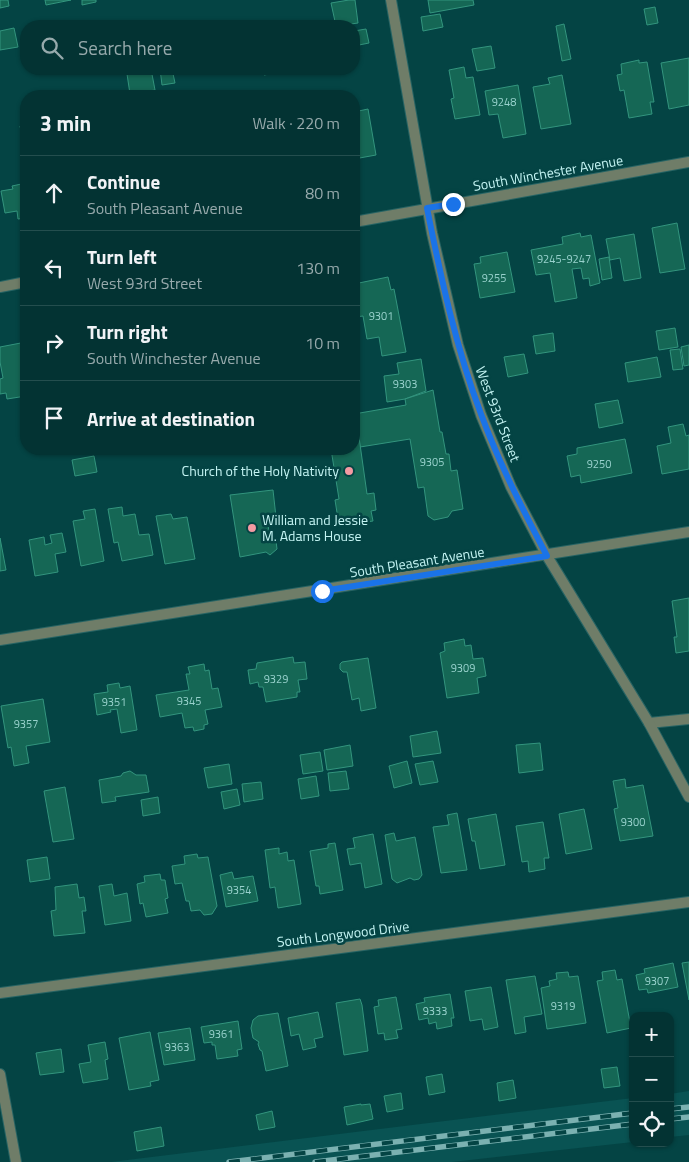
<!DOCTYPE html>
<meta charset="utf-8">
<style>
body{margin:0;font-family:"Titillium Web",sans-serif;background:#0d3b3b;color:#f1f3f6}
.controls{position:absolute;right:15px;bottom:15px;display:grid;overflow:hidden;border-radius:10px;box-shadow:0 1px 4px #0004}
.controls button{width:45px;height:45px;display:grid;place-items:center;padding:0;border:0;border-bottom:1px solid #244e4e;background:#033333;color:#f1f3f6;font:25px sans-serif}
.stop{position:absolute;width:15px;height:15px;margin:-11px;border:4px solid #1a73e8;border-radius:50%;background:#fff}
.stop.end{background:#1a73e8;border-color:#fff;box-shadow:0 1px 5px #0008}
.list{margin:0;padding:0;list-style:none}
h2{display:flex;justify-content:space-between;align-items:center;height:65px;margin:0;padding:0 20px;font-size:21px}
h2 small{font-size:16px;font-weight:400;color:#97aaac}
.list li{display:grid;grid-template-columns:32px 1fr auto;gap:15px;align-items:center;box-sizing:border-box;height:75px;padding:0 20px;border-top:1px solid #244e4e}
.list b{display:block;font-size:19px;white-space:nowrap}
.list p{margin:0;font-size:16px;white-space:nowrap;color:#97aaac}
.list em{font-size:16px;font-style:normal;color:#97aaac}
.icon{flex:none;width:28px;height:28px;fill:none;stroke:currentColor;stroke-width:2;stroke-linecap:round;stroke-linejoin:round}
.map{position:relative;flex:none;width:689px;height:1162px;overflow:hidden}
.search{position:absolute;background:#033333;box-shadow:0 1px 4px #0004;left:20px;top:20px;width:340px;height:55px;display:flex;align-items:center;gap:12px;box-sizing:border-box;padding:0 18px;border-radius:20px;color:#97aaac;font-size:19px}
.panel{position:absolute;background:#033333;box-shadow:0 1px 4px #0004;left:20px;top:90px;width:340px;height:365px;border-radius:20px}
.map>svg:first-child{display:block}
</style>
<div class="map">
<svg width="689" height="1162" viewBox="0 0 689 1162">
<rect width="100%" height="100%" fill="#044444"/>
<!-- built -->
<g fill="#095353">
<polygon points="689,1091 689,1135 670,1137 670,1094"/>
<polygon points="633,1098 633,1142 452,1162 111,1162"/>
</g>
<!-- building -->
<g fill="#156755" stroke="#33957e">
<polygon points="0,0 8,0 9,6 0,8"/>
<polygon points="45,0 71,0 46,5"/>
<polygon points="82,0 96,0 96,2 82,5"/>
<polygon points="349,0 355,0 358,23 336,26 331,3"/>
<polygon points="428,0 473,0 474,5 430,13"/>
<polygon points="655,7 658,23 647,25 644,9"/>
<polygon points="440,14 443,27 423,31 421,17"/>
<polygon points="564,24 571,59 562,61 556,26"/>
<polygon points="14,28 18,47 0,50 0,31"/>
<polygon points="366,29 369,43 354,46 354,31"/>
<polygon points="491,46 495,68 477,71 472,49"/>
<polygon points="689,58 689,105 669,109 661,63"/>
<polygon points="639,60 639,63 647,62 654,102 650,102 652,114 629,118 624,90 620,91 617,75 622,74 621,64"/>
<polygon points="464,67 466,78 473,77 480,115 455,119 451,99 454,98 449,70"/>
<polygon points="151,69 155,90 130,94 127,74"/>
<polygon points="160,69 172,69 175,83 162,85"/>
<polygon points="263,69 286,69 286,71 264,75"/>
<polygon points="562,75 571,124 541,129 533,87 550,84 548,78"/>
<polygon points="518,85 526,134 503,138 498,114 489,115 485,91"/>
<polygon points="368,109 376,155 354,159 354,112"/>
<polygon points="26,125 26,145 24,145 20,126"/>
<polygon points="26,183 26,218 18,219 17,211 5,213 1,191 13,189 12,186"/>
<polygon points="677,223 685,269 660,273 652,228"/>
<polygon points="580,233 581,237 591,235 600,283 590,286 589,278 583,279 581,268 572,269 577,298 555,302 550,273 536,275 531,250 563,244 562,237"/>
<polygon points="634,234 641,278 624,281 620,258 610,260 606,239"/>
<polygon points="507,252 515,292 480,298 474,264 481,263 480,257"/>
<polygon points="609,257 612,278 602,280 599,259"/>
<polygon points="388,277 391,290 394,289 406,352 382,356 379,337 367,339 363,316 356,317 354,305 354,284"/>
<polygon points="675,328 678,347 659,350 656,331"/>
<polygon points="553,333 555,351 536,354 533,336"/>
<polygon points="26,342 26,396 7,399 6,393 0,394 0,379 3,378 0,362 0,347"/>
<polygon points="689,345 689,365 684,366 681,347"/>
<polygon points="680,349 683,369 673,370 670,350"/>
<polygon points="524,354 528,373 508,377 504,357"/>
<polygon points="657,357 661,377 628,382 625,363"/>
<polygon points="421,359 426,391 405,399 387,402 384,376 399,374 397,363"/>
<polygon points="433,390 440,432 442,432 446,454 449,454 451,471 457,470 463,509 452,511 448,517 434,520 428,516 424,487 418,488 410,439 360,447 357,423 354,423 354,414 406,405 405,399"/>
<polygon points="618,400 623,423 599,428 595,404"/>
<polygon points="354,423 357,423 367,494 374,493 376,510 371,511 373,521 345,525 344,518 338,519 335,500 339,499 331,449 354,449"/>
<polygon points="683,424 686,436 689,435 689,469 662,474 657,446 671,443 668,427"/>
<polygon points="625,439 632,473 581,483 580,475 571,477 567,456 577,454 577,448"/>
<polygon points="94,456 97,472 75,476 72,460"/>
<polygon points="273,490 276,517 270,518 271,522 268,523 269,534 273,533 273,542 276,541 277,549 270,555 266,552 240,557 230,495"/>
<polygon points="122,507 123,516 135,514 139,535 149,534 153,555 122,561 118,542 114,543 108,509"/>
<polygon points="95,509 104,561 81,566 73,521 85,519 83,511"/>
<polygon points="171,514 173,519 187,517 195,559 165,564 156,516"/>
<polygon points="62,533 66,552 55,554 58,572 35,576 29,540 44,537 45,545 52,543 50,535"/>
<polygon points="0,538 6,570 0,571"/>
<polygon points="689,598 689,651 676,653 674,637 677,637 672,601"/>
<polygon points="464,639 465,646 471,645 473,659 483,658 486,676 477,678 479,693 447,698 440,653 445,651 444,643"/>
<polygon points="293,657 294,663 305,662 307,679 298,680 300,692 297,692 297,697 266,702 263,687 259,687 258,682 250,684 248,670 256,669 257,663"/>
<polygon points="368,658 376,708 361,711 359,698 352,700 347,672 343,672 340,669 340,664 342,662"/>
<polygon points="204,664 205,671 209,670 212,689 218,688 222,707 205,710 208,724 204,725 204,729 194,731 193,727 185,728 182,713 160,717 156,695 189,690 186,674 190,674 188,667"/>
<polygon points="119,683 120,688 130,686 137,730 121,733 117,709 110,710 111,712 97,715 94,694 108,692 107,685"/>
<polygon points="43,699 50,742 26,746 29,763 14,766 11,747 8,748 1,706"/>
<polygon points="437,731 441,753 413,757 410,736"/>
<polygon points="540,743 543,770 519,773 516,745"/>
<polygon points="350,745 353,766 327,770 324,750"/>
<polygon points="320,752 323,771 303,774 300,755"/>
<polygon points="407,761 412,783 394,788 389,766"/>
<polygon points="433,761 438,782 420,785 415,764"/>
<polygon points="229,764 232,784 208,788 204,768"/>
<polygon points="130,771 136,775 146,775 149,792 115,797 116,801 102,803 99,780 121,776 123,773"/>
<polygon points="346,771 349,789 330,791 328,773"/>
<polygon points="316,776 319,796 301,799 298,779"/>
<polygon points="625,779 626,788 643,785 653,836 620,841 614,809 618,808 613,781"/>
<polygon points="261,782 263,799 244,802 242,784"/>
<polygon points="65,787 74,839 53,842 44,791"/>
<polygon points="237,789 240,805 224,809 221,792"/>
<polygon points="158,797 160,813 143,816 141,800"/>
<polygon points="584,809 592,849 566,854 559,814"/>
<polygon points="457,813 467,870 441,873 433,827 449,825 447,815"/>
<polygon points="496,814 505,865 480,869 475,841 472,841 468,819"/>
<polygon points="543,822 549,858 544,858 545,869 529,872 528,861 522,862 516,826"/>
<polygon points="394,833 396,841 415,837 422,875 419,879 414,880 410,878 397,883 392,879 385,835"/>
<polygon points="373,834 382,884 365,888 361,863 350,865 347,849 355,848 353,838"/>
<polygon points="335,843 343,890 320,894 319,886 316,886 310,851 328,848 328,844"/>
<polygon points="279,848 279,854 287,852 288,861 294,860 301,904 278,908 275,887 270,888 265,850"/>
<polygon points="197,854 198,858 208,857 217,906 212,914 204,915 200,910 191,911 189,901 186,901 182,883 175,884 172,866 185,864 184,856"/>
<polygon points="47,857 50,879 30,882 27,860"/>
<polygon points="232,872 234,879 253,876 258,901 226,907 220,875"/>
<polygon points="160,874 161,880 165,880 168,898 165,899 168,913 146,917 143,903 140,904 137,884 145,882 144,876"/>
<polygon points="77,884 79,898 84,897 86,911 82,911 85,933 54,936 51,911 56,910 55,887"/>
<polygon points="112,884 114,896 127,893 131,921 105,925 99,886"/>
<polygon points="689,962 689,1000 682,963"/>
<polygon points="673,963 678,987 648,993 647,989 639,990 636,975 645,973 644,969"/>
<polygon points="615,970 617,980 622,979 631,1028 607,1033 597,981 603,980 602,972"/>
<polygon points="568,972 569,977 578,976 586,1023 547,1029 541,988 550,986 549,981 557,979 556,973"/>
<polygon points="535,976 542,1014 524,1017 526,1032 515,1034 506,980"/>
<polygon points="491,987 498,1027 484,1030 482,1019 470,1021 465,991"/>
<polygon points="450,994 454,1018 451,1018 452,1026 437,1029 436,1022 429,1024 428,1018 419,1020 416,1004 425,1002 424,998"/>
<polygon points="396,997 402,1029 396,1030 398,1038 385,1040 384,1033 378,1034 374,1007 379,1006 378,1000"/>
<polygon points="360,999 362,1005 368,1051 344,1055 336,1003"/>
<polygon points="318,1012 323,1037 314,1039 316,1047 303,1050 299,1034 291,1036 288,1018"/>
<polygon points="278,1013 288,1066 266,1071 262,1051 260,1050 258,1044 259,1042 253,1038 251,1028 253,1020 258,1016"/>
<polygon points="238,1021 242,1049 237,1050 238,1056 217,1059 215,1045 212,1045 212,1042 204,1043 201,1027"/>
<polygon points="190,1028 195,1060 164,1065 158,1033"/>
<polygon points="150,1032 159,1080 150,1082 151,1086 129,1090 119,1038"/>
<polygon points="105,1042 108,1059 105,1060 108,1079 83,1083 79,1064 91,1062 88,1045"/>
<polygon points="61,1049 64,1072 40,1075 36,1053"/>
<polygon points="617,1067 620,1086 604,1088 601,1069"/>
<polygon points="442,1074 445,1092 429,1095 426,1077"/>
<polygon points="513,1080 516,1098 499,1101 497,1083"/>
<polygon points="401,1093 403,1109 387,1112 384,1096"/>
<polygon points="361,1104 361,1105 370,1104 373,1119 347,1125 344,1107"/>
<polygon points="272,1111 275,1127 259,1130 256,1115"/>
<polygon points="161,1127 164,1146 137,1151 134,1132"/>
</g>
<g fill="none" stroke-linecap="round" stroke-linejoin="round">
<defs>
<polyline id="service" points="649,723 689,719"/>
<g id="minor">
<polyline points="391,0 432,233 458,345 481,415 511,487 547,556 649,723 689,797"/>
<polyline points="354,222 689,162"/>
<polyline points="0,287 26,282"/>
<polyline points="0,640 689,532"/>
<polyline points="0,993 689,902"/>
<polyline points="0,1074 16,1162"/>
</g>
</defs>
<!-- service casing -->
<use href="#service" stroke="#276464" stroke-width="12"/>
<!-- minor casing -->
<use href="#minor" stroke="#276464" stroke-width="12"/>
<!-- service -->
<use href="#service" stroke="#6f7d68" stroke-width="10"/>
<!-- minor -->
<use href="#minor" stroke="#6f7d68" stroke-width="10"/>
<defs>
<g id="rail">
<polyline points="670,1109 689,1107"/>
<polyline points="670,1119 689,1117"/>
<polyline points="229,1162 633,1113"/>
<polyline points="315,1162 633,1124"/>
</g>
</defs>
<!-- rail casing -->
<use href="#rail" stroke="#7bb1b1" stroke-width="5.5"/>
<!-- rail -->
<use href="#rail" stroke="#044444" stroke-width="4" stroke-dasharray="11" stroke-linecap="butt"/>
</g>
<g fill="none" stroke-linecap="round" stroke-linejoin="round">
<!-- route -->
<path stroke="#1a73e8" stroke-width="6" d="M322,591L547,556C523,510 499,463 481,414C456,348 441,278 427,208L453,204"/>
</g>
<!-- markers -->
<g fill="#f49aa2" stroke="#044444" stroke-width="2">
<circle cx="349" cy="471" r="5"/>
<circle cx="252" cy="528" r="5"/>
</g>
<g text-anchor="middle" stroke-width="5" stroke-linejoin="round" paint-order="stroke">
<!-- number labels -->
<g font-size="11" fill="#98d1cc">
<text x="504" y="106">9248</text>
<text x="564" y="263">9245-9247</text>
<text x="494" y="282">9255</text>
<text x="381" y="320">9301</text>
<text x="405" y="388">9303</text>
<text x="432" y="466">9305</text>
<text x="599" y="468">9250</text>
<text x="463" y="672">9309</text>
<text x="276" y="683">9329</text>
<text x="189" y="705">9345</text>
<text x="114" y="706">9351</text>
<text x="26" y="728">9357</text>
<text x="633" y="826">9300</text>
<text x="239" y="894">9354</text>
<text x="657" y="985">9307</text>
<text x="563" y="1010">9319</text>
<text x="435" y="1015">9333</text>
<text x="221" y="1038">9361</text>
<text x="177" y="1051">9363</text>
</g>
<!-- street labels -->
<g font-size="14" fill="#c4f4f3" stroke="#044444">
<text transform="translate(548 173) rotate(-10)" y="5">South Winchester Avenue</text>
<text transform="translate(498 414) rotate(69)" y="5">West 93rd Street</text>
<text transform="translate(417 562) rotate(-9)" y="5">South Pleasant Avenue</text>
<text transform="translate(343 934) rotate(-7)" y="5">South Longwood Drive</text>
</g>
<!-- poi labels -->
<g font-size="14" fill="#c4f4f3" stroke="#044444" text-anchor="end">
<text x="339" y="476">Church of the Holy Nativity</text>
<text x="262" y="525" text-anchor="start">William and Jessie<tspan x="262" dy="16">M. Adams House</tspan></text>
</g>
</g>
</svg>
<div class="controls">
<button>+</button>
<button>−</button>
<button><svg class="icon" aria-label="locate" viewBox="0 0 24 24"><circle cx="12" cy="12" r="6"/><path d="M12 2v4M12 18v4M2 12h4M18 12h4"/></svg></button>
</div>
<div class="stop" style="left:322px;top:591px"></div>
<div class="stop end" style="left:453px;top:204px"></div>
<div class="search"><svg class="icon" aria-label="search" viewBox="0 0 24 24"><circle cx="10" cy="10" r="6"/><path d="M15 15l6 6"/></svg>Search here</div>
<section class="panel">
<h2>3 min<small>Walk · 220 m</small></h2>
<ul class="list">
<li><svg class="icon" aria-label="ahead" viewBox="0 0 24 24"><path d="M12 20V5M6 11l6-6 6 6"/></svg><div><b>Continue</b><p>South Pleasant Avenue</p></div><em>80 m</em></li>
<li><svg class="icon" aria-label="left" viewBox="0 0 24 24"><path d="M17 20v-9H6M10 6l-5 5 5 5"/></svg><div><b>Turn left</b><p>West 93rd Street</p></div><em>130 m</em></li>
<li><svg class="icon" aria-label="right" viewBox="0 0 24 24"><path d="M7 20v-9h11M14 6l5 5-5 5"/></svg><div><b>Turn right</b><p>South Winchester Avenue</p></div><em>10 m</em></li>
<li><svg class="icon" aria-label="arrive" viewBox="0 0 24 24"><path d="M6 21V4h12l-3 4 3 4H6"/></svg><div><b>Arrive at destination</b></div></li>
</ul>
</section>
</div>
